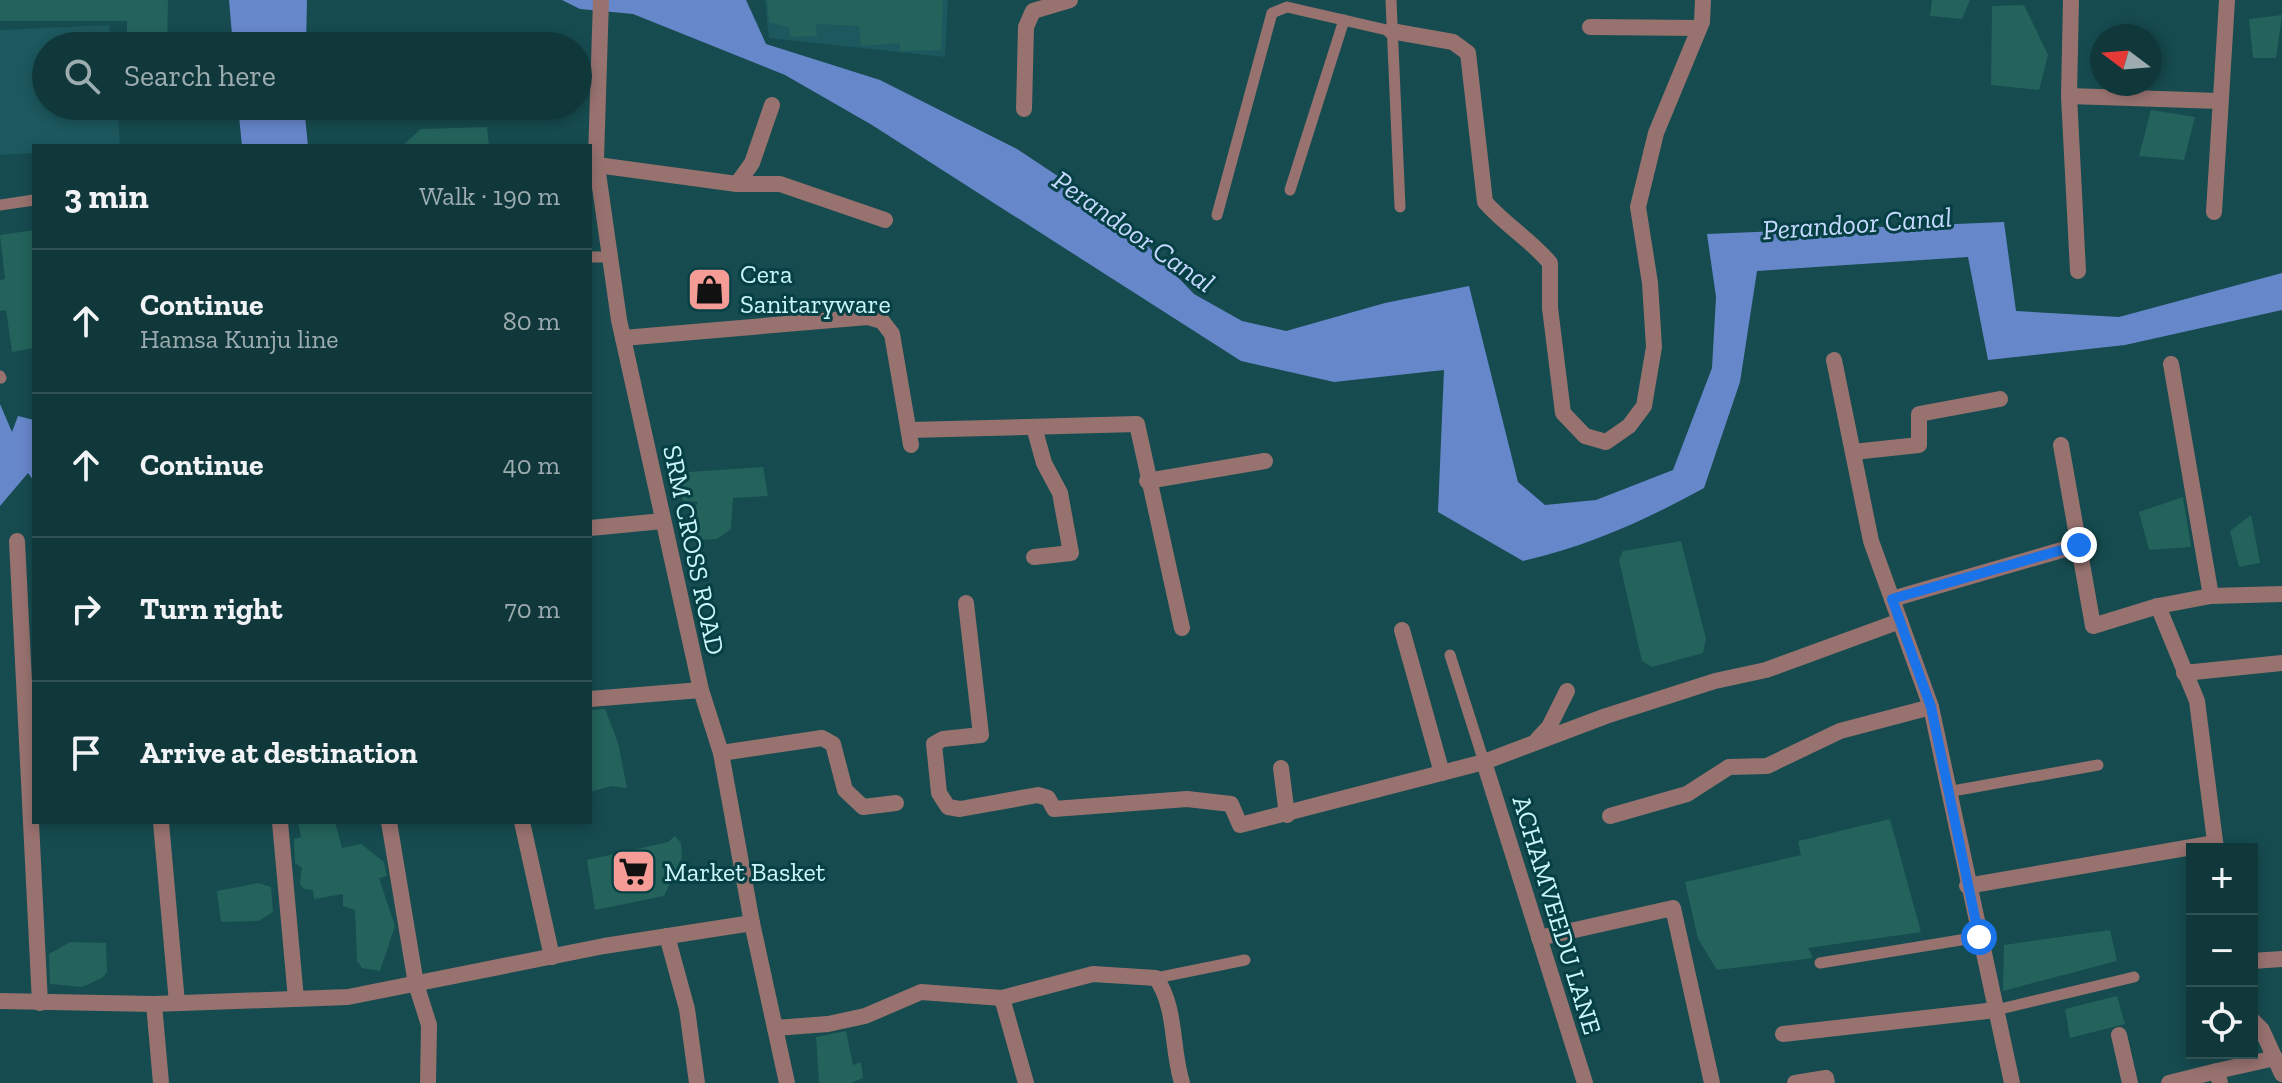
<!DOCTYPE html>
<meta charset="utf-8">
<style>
body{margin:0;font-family:"Zilla Slab",serif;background:#193f42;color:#f1f3f6}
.controls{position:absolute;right:24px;bottom:24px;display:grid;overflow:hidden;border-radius:0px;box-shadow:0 4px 12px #0003}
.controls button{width:72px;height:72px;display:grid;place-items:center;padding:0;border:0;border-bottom:2px solid #305255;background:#10383b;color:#f1f3f6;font:40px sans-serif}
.compass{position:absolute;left:2090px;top:24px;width:72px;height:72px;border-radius:50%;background:#10383b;box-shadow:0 4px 12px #0003;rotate:286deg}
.stop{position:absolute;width:24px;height:24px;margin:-18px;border:6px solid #1a73e8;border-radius:50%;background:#fff}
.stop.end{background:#1a73e8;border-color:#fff;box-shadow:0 2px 8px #0008}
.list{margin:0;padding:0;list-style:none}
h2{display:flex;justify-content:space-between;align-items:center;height:104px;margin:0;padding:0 32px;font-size:34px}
h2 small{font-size:26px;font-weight:400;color:#9cacaf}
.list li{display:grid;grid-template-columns:52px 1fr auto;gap:24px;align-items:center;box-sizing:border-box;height:144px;padding:0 32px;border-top:2px solid #305255}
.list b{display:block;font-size:30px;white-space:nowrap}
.list p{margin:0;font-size:26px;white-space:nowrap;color:#9cacaf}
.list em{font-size:26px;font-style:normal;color:#9cacaf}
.icon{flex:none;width:44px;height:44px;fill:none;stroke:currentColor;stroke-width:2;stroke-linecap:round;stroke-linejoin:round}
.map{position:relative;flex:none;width:2282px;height:1083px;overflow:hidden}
.search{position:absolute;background:#10383b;box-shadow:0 4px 12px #0003;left:32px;top:32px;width:560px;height:88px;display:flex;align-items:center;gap:20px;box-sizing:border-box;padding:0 28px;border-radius:44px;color:#9cacaf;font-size:30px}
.panel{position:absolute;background:#10383b;box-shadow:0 4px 12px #0003;left:32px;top:144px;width:560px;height:680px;border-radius:0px}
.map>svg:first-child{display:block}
</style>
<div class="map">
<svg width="2282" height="1083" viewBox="0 0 2282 1083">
<rect width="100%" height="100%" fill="#164b4f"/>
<!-- built -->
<g fill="#1c585e">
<polygon points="765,0 948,0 945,57 769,38"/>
<polygon points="109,25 111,46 46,46 46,106 117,106 120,146 34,146 34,153 0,155 0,30"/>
</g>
<!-- water -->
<g fill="#6787cb">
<polygon points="229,0 307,0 306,46 233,46"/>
<path d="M562,0H746L766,44L880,80L1017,149L1121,218L1194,294L1242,321L1286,331L1385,303L1469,286L1518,482L1545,505L1596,500L1673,470L1712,368L1716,297L1707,234L2004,222L2016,311L2119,317L2282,273V310L2125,345L1988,360L1968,257L1757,271L1740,382L1704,488C1646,520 1588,546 1523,561L1438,512L1444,370L1334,382L1241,361L872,125L785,75L633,14L580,9Z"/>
<polygon points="238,106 304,106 308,146 242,146"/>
<polygon points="0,404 12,432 18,416 34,420 34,481 28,473 0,506"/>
</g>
<!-- building -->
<g fill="#23635b">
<polygon points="0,0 168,0 167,46 127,46 127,21 0,21"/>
<polygon points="767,0 943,0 941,50 900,51 900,43 861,46 859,26 816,24 817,36 790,37 790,28 769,22"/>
<polygon points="1932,0 1970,0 1962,19 1930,16"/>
<polygon points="2024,5 2048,55 2039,90 1991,85 1992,6"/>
<polygon points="2282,15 2276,58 2253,58 2249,19"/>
<polygon points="2151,110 2195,117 2184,160 2139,156"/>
<polygon points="487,127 489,146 402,146 421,129"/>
<polygon points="34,230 34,348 12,352 6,310 0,311 0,280 5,279 0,235"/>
<polygon points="763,467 768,496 733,498 731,529 717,539 697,540 684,526 698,502 683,501 677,476 689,472"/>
<polygon points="2183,497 2191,547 2149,550 2139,512"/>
<polygon points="2251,515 2260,563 2239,567 2230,531"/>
<polygon points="1681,541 1706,639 1703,653 1652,667 1642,661 1619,560 1623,551"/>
<polygon points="605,709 618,743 627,788 612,786 590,792 590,710"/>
<polygon points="1890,819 1921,932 1808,948 1813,958 1717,970 1698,939 1685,882 1801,855 1798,841"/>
<polygon points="298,822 335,822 342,848 361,844 384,862 387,876 379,878 395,926 380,971 362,968 357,961 355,910 343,906 343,894 314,899 313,890 304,889 300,884 302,868 295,863 294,839 301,837"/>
<polygon points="675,836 681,843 682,857 664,896 595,910 587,860 668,842"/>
<polygon points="258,883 271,887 273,912 258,921 221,922 217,891"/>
<polygon points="2110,930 2117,961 2003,991 2004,945"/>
<polygon points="70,942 106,943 107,972 102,978 82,987 50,984 49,954"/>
<polygon points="2117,996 2125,1024 2070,1038 2065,1009"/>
<polygon points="846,1031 853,1065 861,1062 863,1078 851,1083 819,1083 816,1037"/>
</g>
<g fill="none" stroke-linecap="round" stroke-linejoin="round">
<!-- service -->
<g stroke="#98726f" stroke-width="11">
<polyline points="1391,0 1400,207"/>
<polyline points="1290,190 1344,20"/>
<polyline points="0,205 34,200"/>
<polyline points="1217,215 1272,13 1287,7 1391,31"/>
<polyline points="590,257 610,257"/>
<polyline points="0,376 1,378"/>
<polyline points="1450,655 1484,762"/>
<polyline points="1947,792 2098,765"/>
<polyline points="1820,963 1979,937"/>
<polyline points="1156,978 1245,960"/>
<polyline points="1996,1010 2134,977"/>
</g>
<!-- minor -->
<g stroke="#98726f" stroke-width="16">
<polyline points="601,0 596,159 619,320 701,690 721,753 752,923 787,1083"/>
<polyline points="2071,0 2069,96 2078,271"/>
<polyline points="1590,27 1699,28"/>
<path d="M1391,31L1453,42L1468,53L1485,202C1505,225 1530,239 1550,263V308L1563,413L1585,436L1606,442L1629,426L1644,406L1654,347L1650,283L1638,207L1656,133L1702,22L1703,0"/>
<polyline points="2069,96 2220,101"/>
<polyline points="1024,109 1026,27 1033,11 1070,0"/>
<polyline points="597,165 737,184 780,184 885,220"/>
<polyline points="737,184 752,163 772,105"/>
<polyline points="2214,212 2227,0"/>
<polyline points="623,338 868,317 882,321 892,334 911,445"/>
<polyline points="1834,360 1871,541 1931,707 2012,1083"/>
<polyline points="2171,364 2211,596"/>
<polyline points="1034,427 1044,463 1060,493 1071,553 1034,557"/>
<polyline points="909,430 1137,424 1182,628"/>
<polyline points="2061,445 2093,626 2158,606 2211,596 2282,594"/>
<polyline points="1853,452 1919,445 1919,414 2000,399"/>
<polyline points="1147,481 1265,461"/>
<polyline points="590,528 663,521"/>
<polyline points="17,541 40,1003"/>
<polyline points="1892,599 2079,545"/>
<polyline points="966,603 981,735 943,739 934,744 939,793 948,807 960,809 1038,795 1048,798 1054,809 1187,799 1231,804 1240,825 1484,762 1606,716 1715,681 1766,670 1900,621"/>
<polyline points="2158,606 2197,701 2216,849"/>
<polyline points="1402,630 1442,773"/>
<polyline points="2184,673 2282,663"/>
<polyline points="590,699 701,690"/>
<polyline points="1537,740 1549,727 1567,691"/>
<polyline points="721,753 822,738 833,744 845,790 863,807 896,803"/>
<polyline points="1484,762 1585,1083"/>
<polyline points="1281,768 1287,815"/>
<polyline points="1610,816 1687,794 1729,767 1767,766 1840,731 1931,707"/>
<polyline points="161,822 177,1003"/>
<polyline points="280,822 296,999"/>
<polyline points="389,822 416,984 429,1025 428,1083"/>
<polyline points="522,822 552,957"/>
<polyline points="1967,886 2215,843"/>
<polyline points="667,936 687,1009 697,1083"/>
<polyline points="1539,938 1673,908 1712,1083"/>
<polyline points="2252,961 2282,959"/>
<polyline points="1002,998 1026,1083"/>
<polyline points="0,1001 154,1004"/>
<polyline points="2252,1020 2262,1030 2282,1074"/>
<path d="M775,1028L828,1024L865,1016L921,992L1002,998L1093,974L1156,978C1177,1008 1171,1048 1182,1083"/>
<polyline points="1783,1034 1996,1010"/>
<polyline points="2119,1035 2130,1083"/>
<polyline points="2217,1071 2275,1058"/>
<polyline points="161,1083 154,1004 348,997 604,946 752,923"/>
<polyline points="1795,1083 1826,1078 1827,1083"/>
<polyline points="2169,1083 2217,1071 2220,1083"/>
</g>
</g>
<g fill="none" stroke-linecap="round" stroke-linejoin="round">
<!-- route -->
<polyline stroke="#1a73e8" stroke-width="10" points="1979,937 1931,707 1892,599 2079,545"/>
</g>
<!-- icons -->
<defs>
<symbol id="shop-square" viewBox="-11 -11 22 22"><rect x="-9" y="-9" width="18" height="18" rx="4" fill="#f59c96" stroke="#064045"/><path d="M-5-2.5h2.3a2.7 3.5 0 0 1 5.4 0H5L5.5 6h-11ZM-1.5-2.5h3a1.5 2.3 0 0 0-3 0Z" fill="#111"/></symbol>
<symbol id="supermarket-square" viewBox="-11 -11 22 22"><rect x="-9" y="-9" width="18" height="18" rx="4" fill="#f59c96" stroke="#064045"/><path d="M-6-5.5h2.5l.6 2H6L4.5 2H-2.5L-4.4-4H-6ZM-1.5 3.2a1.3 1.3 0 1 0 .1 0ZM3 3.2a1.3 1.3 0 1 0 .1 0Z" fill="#111"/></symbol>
</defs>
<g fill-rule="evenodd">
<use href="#shop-square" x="684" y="264" width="51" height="51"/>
<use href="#supermarket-square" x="608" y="846" width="51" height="51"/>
</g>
<g text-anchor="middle" stroke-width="6" stroke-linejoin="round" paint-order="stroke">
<!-- poi labels -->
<g font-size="26" fill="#caf6fa" stroke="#064045" text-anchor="start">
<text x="740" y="283">Cera<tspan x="740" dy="30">Sanitaryware</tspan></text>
<text x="664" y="881">Market Basket</text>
</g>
<!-- street labels -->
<g font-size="26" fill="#caf6fa" stroke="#064045">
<text transform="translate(694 550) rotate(78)" y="9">SRM CROSS ROAD</text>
<text transform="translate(1557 915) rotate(73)" y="9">ACHAMVEEDU LANE</text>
</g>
<!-- water labels -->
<g font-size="28" font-style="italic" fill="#c5d8fd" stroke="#064045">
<text transform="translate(1857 223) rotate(-4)" y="10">Perandoor Canal</text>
<text transform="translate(1134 231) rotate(35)" y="10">Perandoor Canal</text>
</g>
</g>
</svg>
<div class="controls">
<button>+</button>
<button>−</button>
<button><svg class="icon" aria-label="locate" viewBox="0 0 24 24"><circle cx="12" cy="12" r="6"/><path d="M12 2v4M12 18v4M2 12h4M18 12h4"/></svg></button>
</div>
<svg class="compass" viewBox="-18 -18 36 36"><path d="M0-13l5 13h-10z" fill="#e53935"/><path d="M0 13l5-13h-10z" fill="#9cacaf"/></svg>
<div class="stop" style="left:1979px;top:937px"></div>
<div class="stop end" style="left:2079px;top:545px"></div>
<div class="search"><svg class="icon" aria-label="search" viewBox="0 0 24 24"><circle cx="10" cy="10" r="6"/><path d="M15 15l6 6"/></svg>Search here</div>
<section class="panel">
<h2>3 min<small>Walk · 190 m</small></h2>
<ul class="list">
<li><svg class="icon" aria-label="ahead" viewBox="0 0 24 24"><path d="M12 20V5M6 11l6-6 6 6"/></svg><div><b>Continue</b><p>Hamsa Kunju line</p></div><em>80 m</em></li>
<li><svg class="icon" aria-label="ahead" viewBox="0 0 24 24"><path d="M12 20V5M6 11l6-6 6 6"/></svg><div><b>Continue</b></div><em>40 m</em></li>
<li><svg class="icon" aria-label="right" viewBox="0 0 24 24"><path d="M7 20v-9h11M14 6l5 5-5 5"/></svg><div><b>Turn right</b></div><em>70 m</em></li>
<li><svg class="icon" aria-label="arrive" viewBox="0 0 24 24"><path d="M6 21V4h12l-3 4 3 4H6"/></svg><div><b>Arrive at destination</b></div></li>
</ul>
</section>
</div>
